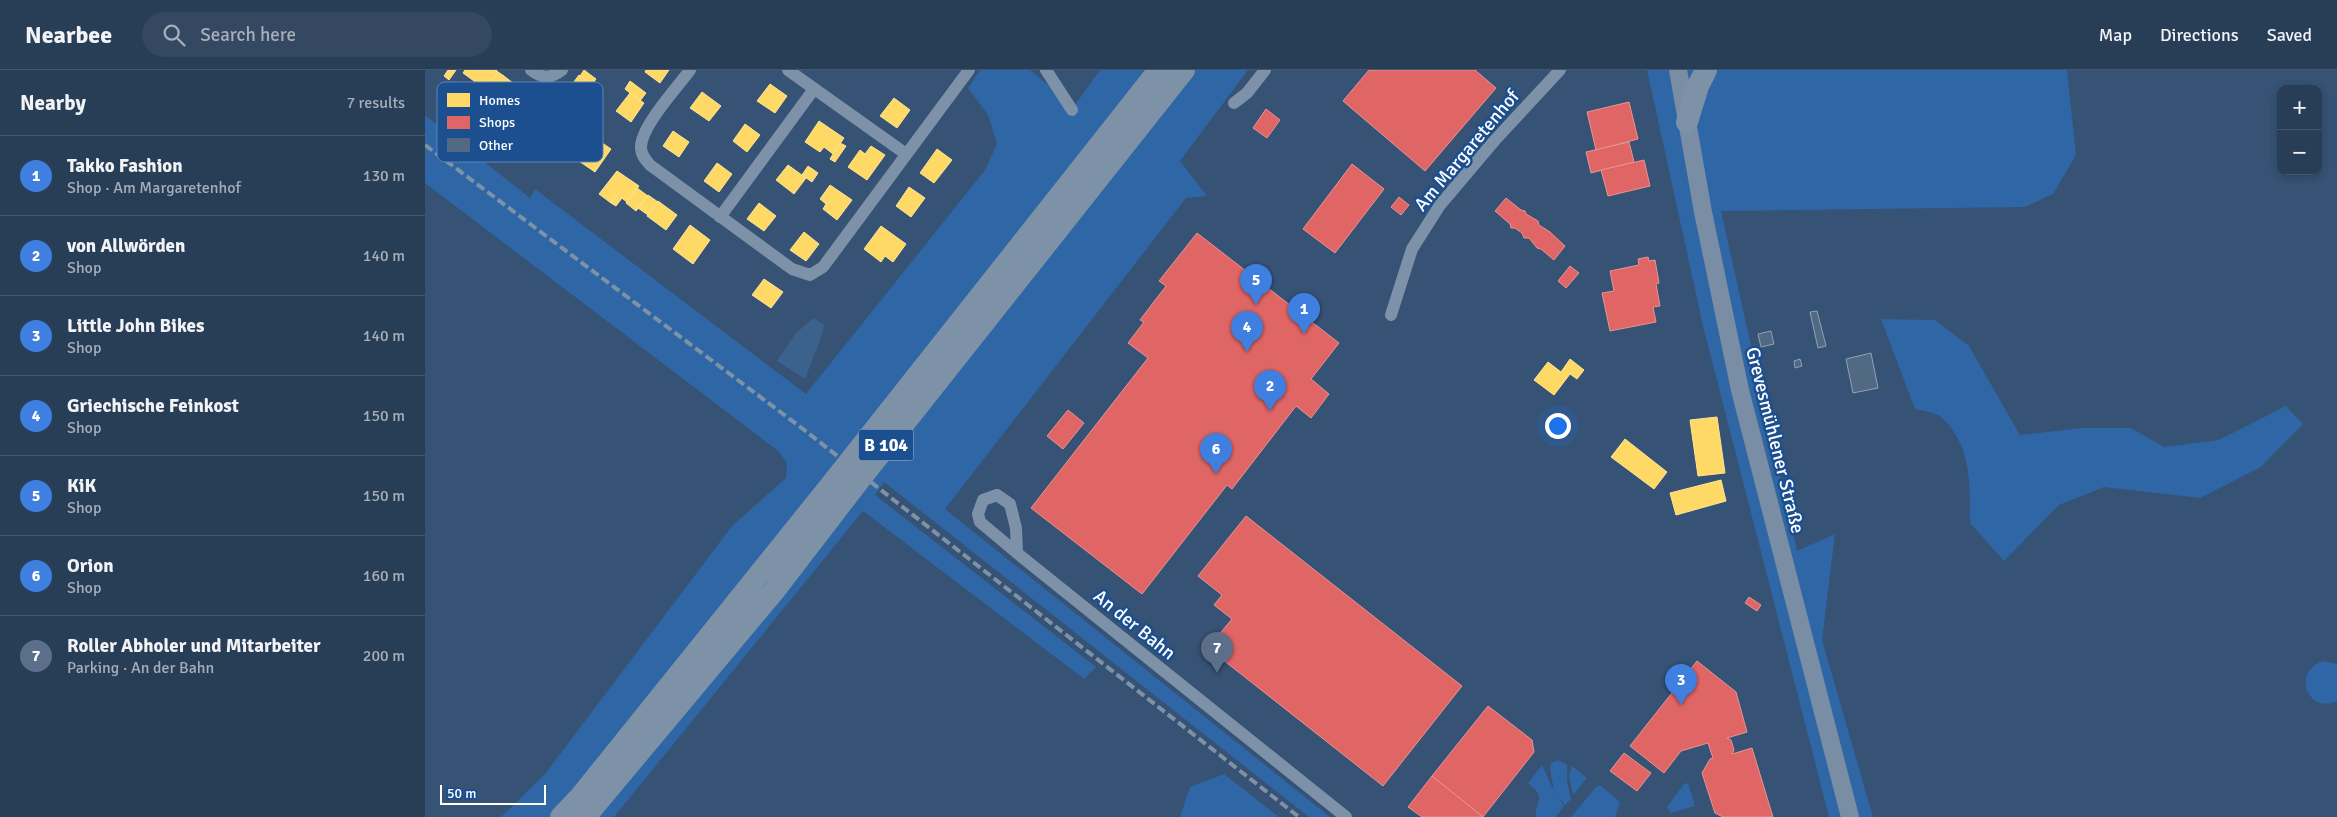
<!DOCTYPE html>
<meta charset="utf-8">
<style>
body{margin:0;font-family:Signika,sans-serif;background:#344961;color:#f1f3f6}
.controls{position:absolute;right:15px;top:15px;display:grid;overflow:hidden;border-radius:10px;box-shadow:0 2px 8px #0003}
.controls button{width:45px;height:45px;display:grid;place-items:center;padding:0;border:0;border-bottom:1px solid #44576d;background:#283e57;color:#f1f3f6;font:25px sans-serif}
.scale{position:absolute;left:15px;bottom:12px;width:106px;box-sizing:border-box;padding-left:5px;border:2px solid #fff;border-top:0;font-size:14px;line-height:18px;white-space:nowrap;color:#fff;-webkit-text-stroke:4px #1b4f8f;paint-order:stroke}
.you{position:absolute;left:1132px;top:355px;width:18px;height:18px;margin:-12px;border:4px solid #fff;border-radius:50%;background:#1a73e8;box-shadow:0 0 0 8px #1a73e833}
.badge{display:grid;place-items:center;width:32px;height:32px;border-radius:50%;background:#b9c2ce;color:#fff;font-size:16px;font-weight:700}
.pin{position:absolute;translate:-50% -41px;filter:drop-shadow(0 1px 2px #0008)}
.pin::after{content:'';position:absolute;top:26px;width:18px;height:15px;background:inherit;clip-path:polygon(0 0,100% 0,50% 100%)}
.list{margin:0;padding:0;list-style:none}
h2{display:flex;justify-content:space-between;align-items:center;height:65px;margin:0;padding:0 20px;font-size:21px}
h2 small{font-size:16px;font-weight:400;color:#a5aeba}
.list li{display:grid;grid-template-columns:32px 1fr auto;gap:15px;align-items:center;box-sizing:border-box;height:80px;padding:0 20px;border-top:1px solid #44576d}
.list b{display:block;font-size:19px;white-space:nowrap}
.list p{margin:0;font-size:16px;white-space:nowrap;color:#a5aeba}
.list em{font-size:16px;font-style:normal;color:#a5aeba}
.icon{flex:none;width:28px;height:28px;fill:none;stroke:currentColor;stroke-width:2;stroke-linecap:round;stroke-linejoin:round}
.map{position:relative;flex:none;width:1912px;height:747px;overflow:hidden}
header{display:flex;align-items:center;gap:30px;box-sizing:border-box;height:70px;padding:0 25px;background:#283e57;border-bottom:1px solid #44576d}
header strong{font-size:24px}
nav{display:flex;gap:28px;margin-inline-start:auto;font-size:18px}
.search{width:350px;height:45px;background:#344961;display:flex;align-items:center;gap:12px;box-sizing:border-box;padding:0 18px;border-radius:28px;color:#a5aeba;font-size:19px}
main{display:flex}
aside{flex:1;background:#283e57}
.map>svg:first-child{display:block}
</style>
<header>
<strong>Nearbee</strong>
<div class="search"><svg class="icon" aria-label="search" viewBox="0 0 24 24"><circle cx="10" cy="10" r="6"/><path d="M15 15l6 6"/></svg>Search here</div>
<nav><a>Map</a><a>Directions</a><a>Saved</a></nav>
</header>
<main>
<aside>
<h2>Nearby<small>7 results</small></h2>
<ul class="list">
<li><span class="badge" style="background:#3f7fe0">1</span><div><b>Takko Fashion</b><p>Shop · Am Margaretenhof</p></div><em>130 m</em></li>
<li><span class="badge" style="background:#3f7fe0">2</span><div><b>von Allwörden</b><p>Shop</p></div><em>140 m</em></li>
<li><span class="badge" style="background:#3f7fe0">3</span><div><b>Little John Bikes</b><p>Shop</p></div><em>140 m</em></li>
<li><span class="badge" style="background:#3f7fe0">4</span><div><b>Griechische Feinkost</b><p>Shop</p></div><em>150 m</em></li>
<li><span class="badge" style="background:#3f7fe0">5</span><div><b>KiK</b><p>Shop</p></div><em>150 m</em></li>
<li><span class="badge" style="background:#3f7fe0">6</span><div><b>Orion</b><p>Shop</p></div><em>160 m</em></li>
<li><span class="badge" style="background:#5c6f8a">7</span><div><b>Roller Abholer und Mitarbeiter</b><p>Parking · An der Bahn</p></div><em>200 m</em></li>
</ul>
</aside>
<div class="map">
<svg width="1912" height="747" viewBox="0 0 1912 747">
<rect width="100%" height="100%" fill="#365274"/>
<!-- green -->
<g fill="#2f66a5">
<polygon points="555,0 605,0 649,36 675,0 823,0 755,91 782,126 761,128 520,439 905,747 884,747 459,412 450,425 671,597 659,609 438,441 189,747 76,747 120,704 307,456 361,408 362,393 353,381 0,113 0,45 105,128 110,119 381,324 560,100 572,74 563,45 543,18"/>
<polygon points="1222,0 1642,0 1651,85 1628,124 1600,137 1296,141 1372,481 1410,464 1397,570 1448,747 1404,747 1278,256"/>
<path d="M1456,249L1510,250L1544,276L1595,365L1657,358H1706L1739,377L1794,370L1861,336L1878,354L1836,397L1775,428L1679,417L1634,435L1579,491L1545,453C1545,415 1547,375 1516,347C1510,342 1497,341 1490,339Z"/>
<path d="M1898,591L1912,594V631C1884,645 1865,602 1898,591Z"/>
<path d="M1133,690L1142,695V712L1146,729L1140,735L1132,725L1139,736L1131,747H1111C1110,727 1123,730 1103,713L1117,695L1129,721L1125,699L1126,693Z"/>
<polygon points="1147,696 1162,708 1148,725 1144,706"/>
<polygon points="799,704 854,747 755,747 765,717"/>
<polygon points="1263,713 1270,736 1246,743 1242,737 1259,714"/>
<polygon points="1175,715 1195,732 1190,747 1146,747 1171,717"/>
</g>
<!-- water -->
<polygon fill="#3b618d" points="388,248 399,254 398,262 380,309 352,291 370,264"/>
<!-- homes -->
<g fill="#ffd966" stroke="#ffe494">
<polygon points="23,0 31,0 24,10 19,6"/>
<polygon points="40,0 71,0 73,2 60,19 38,3"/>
<polygon points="159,0 171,9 167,15 155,6"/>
<polygon points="221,0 244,0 235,13 220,2"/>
<polygon points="73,2 79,6 70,18 64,14"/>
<polygon points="154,5 173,19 160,38 140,24"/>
<polygon points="79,6 84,10 75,22 70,18"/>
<polygon points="84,10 107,27 94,44 71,27"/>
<polygon points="205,11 221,23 215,31 200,19"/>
<polygon points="345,14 362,26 350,43 332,31"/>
<polygon points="277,22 296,36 284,51 265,38"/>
<polygon points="205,23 219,33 206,52 191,41"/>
<polygon points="469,28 485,40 472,58 455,46"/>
<polygon points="394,51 419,68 408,84 399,77 395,82 380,72"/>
<polygon points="320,54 335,65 322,82 308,71"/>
<polygon points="248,61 264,72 254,87 238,76"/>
<polygon points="167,66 186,79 170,102 151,89"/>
<polygon points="415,73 421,76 410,92 405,89"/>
<polygon points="446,76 460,85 442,110 423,97 435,80 440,84"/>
<polygon points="512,79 527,90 509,113 495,103"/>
<polygon points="292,93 307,104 294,122 279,111"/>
<polygon points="363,95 381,108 369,124 351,110"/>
<polygon points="383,96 393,103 387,112 377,105"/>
<polygon points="192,101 214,116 202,132 194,126 190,126 186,133 174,124"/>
<polygon points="405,115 427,130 412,150 398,139 401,134 395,129"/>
<polygon points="484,117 500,128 486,147 471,136"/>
<polygon points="212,118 223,126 211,141 201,133"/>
<polygon points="223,125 233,132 223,145 213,138"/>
<polygon points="190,126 197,128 191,136 186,133"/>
<polygon points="233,131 252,145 241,160 222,146"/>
<polygon points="334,133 351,146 339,161 322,149"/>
<polygon points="265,155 285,170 268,194 248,179"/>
<polygon points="456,156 481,174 468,192 460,186 456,192 439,179"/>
<polygon points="379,162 394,174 381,191 365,180"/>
<polygon points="339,209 358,222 346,238 327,225"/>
<polygon points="1145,289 1159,300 1152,309 1145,304 1129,325 1109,310 1123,292 1136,302"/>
<polygon points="1292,347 1300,403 1273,406 1265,350"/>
<polygon points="1200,369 1242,402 1229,419 1186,387"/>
<polygon points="1296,410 1301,431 1251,445 1245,423"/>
</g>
<!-- shops -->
<g fill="#e06666" stroke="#e99494">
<polygon points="944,0 1050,0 1071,18 1000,101 918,31"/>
<polygon points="1204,32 1213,69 1171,80 1162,42"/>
<polygon points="841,39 855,50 842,68 828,58"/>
<polygon points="1204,72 1209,92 1166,103 1161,82"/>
<polygon points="1219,90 1225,116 1183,126 1176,100"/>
<polygon points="927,94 959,119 910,183 878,159"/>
<polygon points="974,127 984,135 976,145 966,137"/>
<polygon points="1081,128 1096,140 1100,141 1101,144 1113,151 1114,155 1125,162 1140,176 1129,190 1116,179 1112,178 1104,168 1099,168 1097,163 1090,158 1086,158 1085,154 1070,141"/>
<polygon points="772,163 914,273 886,309 904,324 886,348 871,336 807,419 802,415 717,524 606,438 723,288 703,273 719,252 715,250 741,216 734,211"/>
<polygon points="1223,187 1224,191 1230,190 1234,213 1231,214 1235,236 1228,237 1231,252 1185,261 1177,223 1189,221 1185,201 1214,195 1213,189"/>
<polygon points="1145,196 1154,203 1141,218 1133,211"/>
<polygon points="643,340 659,353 638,379 622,366"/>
<polygon points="821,446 1037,616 958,716 783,578 807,549 789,535 797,525 773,506"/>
<polygon points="1324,527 1336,535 1332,541 1320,533"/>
<polygon points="1272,591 1311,622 1322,662 1302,668 1306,670 1309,680 1307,684 1327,678 1348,747 1298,747 1290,743 1277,703 1285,689 1288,688 1283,673 1256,681 1239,703 1205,676"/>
<polygon points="1063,636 1107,670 1109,682 1058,747 1007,706"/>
<polygon points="1199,683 1226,703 1212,721 1185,701"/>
<polygon points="1007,706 1058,747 997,747 983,737"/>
</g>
<!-- building -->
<g fill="#526984" stroke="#92a2b6">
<polygon points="1392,241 1401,276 1393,278 1385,242"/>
<polygon points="1346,261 1349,274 1336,277 1333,264"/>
<polygon points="1446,283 1453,318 1428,323 1421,289"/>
<polygon points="1375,289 1377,296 1370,298 1369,291"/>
</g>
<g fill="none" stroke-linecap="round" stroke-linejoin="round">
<!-- street -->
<g stroke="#7d92a8" stroke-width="12">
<path d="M106,0C118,9 125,9 137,0"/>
<path d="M265,0C252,18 215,57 216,78C216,85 221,90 225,95L367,199L385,205L398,197L544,0"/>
<polyline points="363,0 481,84"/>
<polyline points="621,0 647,40"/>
<polyline points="809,33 822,23 840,0"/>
<polyline points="295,147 389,19"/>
<polyline points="966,245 987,179 1015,135 1070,70 1135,0"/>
<polyline points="592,483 591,458 585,434 572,425 558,430 553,444 555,452 592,483 921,747"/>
</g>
<!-- secondary -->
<polyline stroke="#798da4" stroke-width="18" points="1253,0 1278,142 1315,320 1425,747"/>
<!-- highway -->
<g stroke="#7e92a7" stroke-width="22">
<polyline points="1262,52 1273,16 1281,0"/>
<polyline points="136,747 156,726 414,405 734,0"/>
<polyline points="160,747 349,521 435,409 759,0"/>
</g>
<!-- rail -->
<polyline stroke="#7e92a7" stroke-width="4" stroke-dasharray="9 4" stroke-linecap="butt" points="0,75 378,359 874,747"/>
</g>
<g text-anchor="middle" stroke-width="5" stroke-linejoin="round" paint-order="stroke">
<!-- shield labels -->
<rect fill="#1b4f8f" stroke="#bbcadd" stroke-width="1" x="433.5" y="359.5" width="55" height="31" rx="4"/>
<g font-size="18" font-weight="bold" fill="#fff">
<text x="461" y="381">B 104</text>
</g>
<!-- street labels -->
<g font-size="19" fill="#fff" stroke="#1b4f8f">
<text transform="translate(1041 80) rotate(-50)" y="7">Am Margaretenhof</text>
<text transform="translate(1351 370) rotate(76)" y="7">Grevesmühlener Straße</text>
<text transform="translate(710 554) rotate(39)" y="7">An der Bahn</text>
</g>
</g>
<!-- legend -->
<rect x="12" y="12" width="166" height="80" rx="8" fill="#1b4f8f" stroke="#5f84b1" stroke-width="1"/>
<rect x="22" y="23" width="23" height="14" fill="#ffd966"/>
<rect x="22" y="46" width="23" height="13" fill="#e06666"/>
<rect x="22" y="68" width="23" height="14" fill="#526984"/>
<g font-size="14" fill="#fff">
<text x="54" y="35">Homes</text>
<text x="54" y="57">Shops</text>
<text x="54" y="80">Other</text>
</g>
</svg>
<div class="controls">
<button>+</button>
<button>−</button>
</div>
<div class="scale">50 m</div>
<div class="you"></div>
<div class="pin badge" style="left:879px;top:264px;background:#3f7fe0">1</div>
<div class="pin badge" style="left:845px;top:341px;background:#3f7fe0">2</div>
<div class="pin badge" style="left:1256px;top:635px;background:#3f7fe0">3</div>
<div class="pin badge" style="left:822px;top:282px;background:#3f7fe0">4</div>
<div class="pin badge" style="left:831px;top:235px;background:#3f7fe0">5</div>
<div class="pin badge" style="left:791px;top:404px;background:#3f7fe0">6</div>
<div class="pin badge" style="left:792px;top:603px;background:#5c6f8a">7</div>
</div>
</main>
